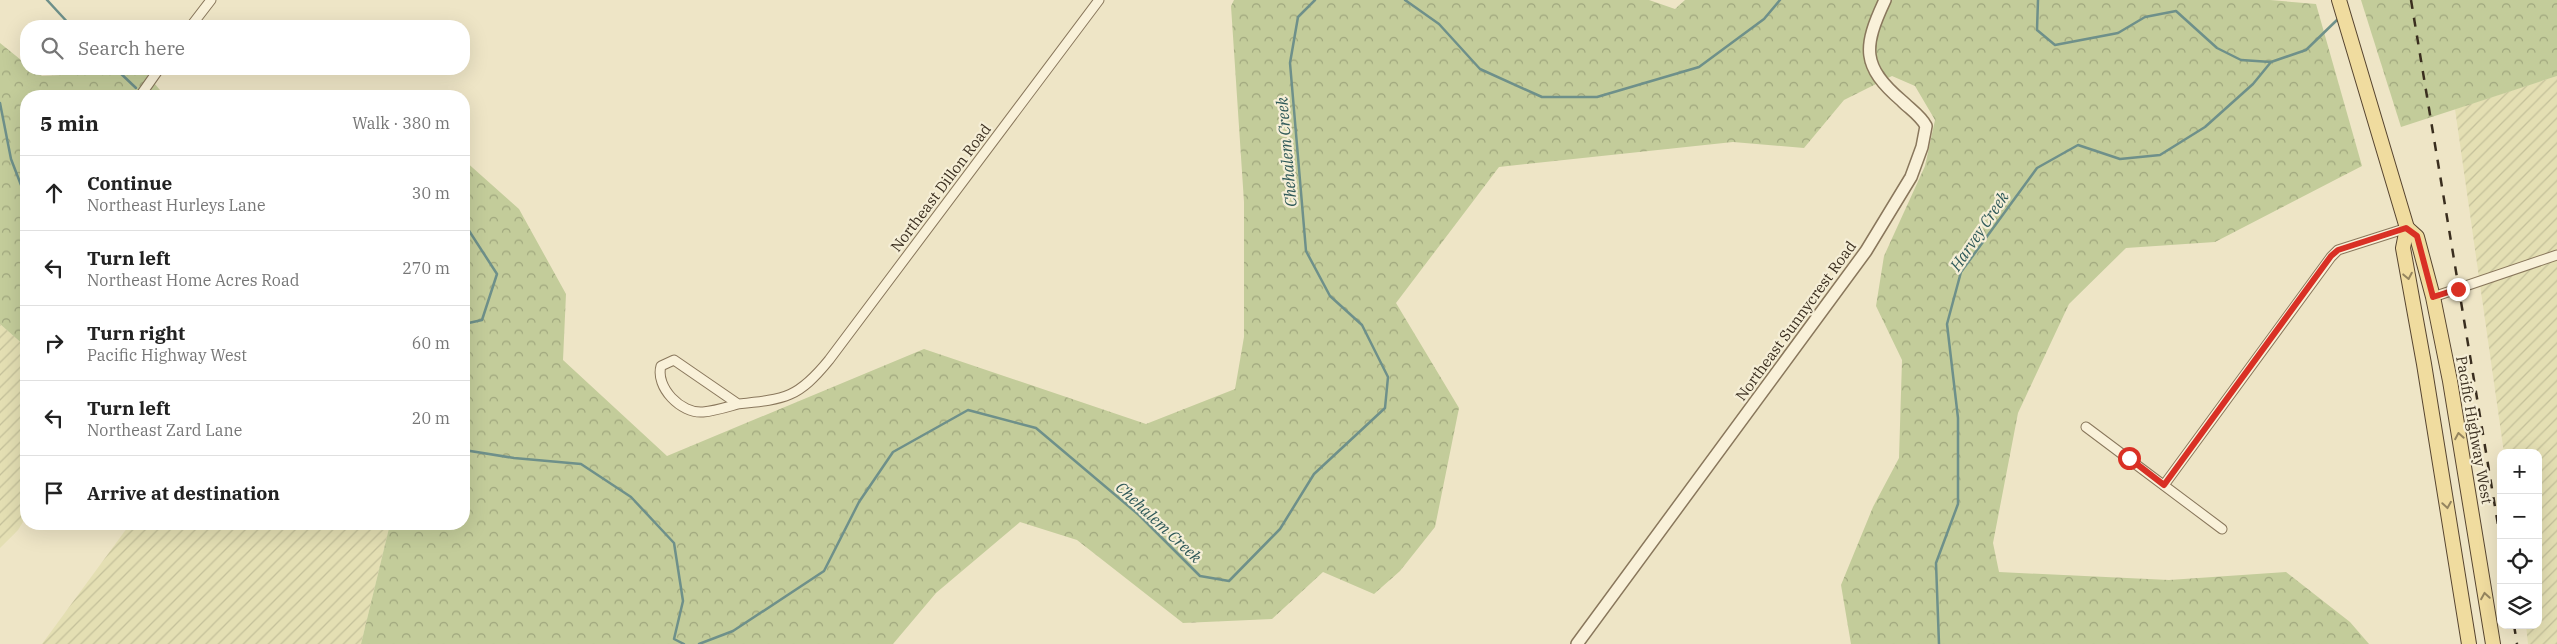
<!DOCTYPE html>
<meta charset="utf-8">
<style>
body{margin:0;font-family:"IBM Plex Serif",serif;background:#f2f2f2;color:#222}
.controls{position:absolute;right:15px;bottom:15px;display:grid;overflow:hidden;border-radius:10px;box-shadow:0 5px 20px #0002}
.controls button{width:45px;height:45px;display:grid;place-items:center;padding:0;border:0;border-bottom:1px solid #e0e0e0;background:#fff;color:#222;font:25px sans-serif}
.stop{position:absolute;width:15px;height:15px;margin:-11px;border:4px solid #d93025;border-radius:50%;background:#fff}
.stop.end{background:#d93025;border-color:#fff;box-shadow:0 1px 5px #0008}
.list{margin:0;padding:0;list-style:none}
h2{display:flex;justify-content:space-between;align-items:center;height:65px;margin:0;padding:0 20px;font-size:21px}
h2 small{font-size:16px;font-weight:400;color:#767676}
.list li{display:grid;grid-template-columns:32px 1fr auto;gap:15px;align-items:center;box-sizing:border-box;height:75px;padding:0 20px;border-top:1px solid #e0e0e0}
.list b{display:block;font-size:19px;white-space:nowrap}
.list p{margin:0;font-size:16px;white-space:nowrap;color:#767676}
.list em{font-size:16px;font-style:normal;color:#767676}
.icon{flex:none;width:28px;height:28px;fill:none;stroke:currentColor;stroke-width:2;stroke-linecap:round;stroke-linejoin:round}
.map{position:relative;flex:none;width:2557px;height:644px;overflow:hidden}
.search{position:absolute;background:#fff;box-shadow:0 5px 20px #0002;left:20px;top:20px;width:450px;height:55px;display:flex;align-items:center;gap:12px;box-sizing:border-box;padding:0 18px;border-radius:20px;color:#767676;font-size:19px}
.panel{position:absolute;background:#fff;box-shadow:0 5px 20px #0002;left:20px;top:90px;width:450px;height:440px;border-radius:20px}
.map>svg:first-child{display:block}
</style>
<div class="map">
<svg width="2557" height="644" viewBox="0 0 2557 644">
<defs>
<pattern id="farmland-furrows" width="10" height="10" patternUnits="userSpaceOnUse" patternTransform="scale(1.25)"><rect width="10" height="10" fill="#e4dfb3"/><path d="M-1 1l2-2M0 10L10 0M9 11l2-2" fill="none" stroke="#c4c09a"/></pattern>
<pattern id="forest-crowns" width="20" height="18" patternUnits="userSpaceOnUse" patternTransform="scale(1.25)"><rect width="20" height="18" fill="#c3cc9a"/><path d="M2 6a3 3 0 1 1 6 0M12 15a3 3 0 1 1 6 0" fill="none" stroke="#9fa67d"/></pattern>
</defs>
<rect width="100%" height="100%" fill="#eee5c6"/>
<!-- farmland -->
<g fill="url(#farmland-furrows)">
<polygon points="2557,76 2557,644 2528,644 2526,625 2538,625 2538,453 2504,453 2455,109"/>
<polygon points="0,324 26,347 26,517 18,530 0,548"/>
<polygon points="130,524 390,524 361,644 42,644"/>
</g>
<!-- forest -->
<g fill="url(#forest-crowns)">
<polygon points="1234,0 1649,0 1675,9 1685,0 2270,0 2316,4 2362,166 2215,242 2126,248 2069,304 2018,413 1993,543 1999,572 2169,580 2286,572 2350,622 2369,644 1851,644 1841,585 1873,507 1899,458 1902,360 1876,306 1884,256 1925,166 1935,120 1915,86 1892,76 1844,100 1804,148 1733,142 1499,167 1396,303 1459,408 1435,527 1400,571 1374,594 1323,572 1272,619 1183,623 1077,540 1020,522 936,593 893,644 361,644 390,524 464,524 464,160 519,209 566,294 563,360 667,456 924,349 1146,424 1235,389 1244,337 1244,202 1231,6"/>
<polygon points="2361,0 2557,0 2557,76 2401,127"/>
<polygon points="0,43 26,64 26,69 33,69 42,76 144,71 165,96 26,96 26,347 0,324"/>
</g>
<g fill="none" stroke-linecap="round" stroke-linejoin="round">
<!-- stream -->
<g stroke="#6e908a" stroke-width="2.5">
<polyline points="47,0 71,26"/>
<polyline points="1405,0 1439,24 1480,69 1542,97 1597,97 1699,67 1764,19 1780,0"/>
<polyline points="2038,0 2037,30 2055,45 2118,33 2145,17 2176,11 2217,48 2241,60 2271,62 2306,50 2338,19"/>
<polyline points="116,69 136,88"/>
<polyline points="0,103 11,159 26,198"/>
<polyline points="464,223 497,274 482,320 464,324"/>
<polyline points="464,450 514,458 581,464 631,497 674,543 683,601 674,639 684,644"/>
<polyline points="699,644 733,631 824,571 859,502 893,452 968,410 1036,428 1139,515 1200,576 1229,581 1280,529 1314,474 1385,408 1388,377 1362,325 1330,296 1306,251 1290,63 1298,17 1315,0"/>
<polyline points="1939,644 1936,563 1958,504 1958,418 1947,324 1961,272 2037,168 2078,145 2120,159 2160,155 2205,127 2253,84 2271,62"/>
</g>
<defs>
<g id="minor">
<polyline points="191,26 211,0"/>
<polyline points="140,96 159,69"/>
<polyline points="2433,297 2557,255"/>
<path d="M738,404C727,407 715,411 703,412C681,414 655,387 661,366L674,360L738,404C786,399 798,398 829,360L1099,0"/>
<polyline points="2086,427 2222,529"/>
<polyline points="2164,485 2331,257 2338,250 2407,228"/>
</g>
<path id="tertiary" d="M1577,644L1866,251L1911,177L1922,147L1926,126C1921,116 1910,109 1902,101C1861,66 1863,47 1885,0"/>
<g id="primary">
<polyline points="2339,0 2407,228 2403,248 2424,364 2469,644"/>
<polyline points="2407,228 2417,237 2433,297 2450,381 2493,644"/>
</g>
</defs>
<!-- minor casing -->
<use href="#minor" stroke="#89775c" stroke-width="11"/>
<!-- tertiary casing -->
<use href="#tertiary" stroke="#89775c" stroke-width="14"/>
<!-- primary casing -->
<use href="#primary" stroke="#574530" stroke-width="16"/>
<!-- minor -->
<use href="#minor" stroke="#f9f1d9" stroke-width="9"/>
<!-- tertiary -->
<use href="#tertiary" stroke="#f9f1d9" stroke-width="11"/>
<!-- primary -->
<use href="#primary" stroke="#f0dc9f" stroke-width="14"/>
<!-- rail -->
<g stroke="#3a2e1f" stroke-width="2.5" stroke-dasharray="9 9" stroke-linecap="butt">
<polyline points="2411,0 2501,543"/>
<polyline points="2514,625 2517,644"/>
</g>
</g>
<!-- one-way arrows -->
<defs><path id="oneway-chevron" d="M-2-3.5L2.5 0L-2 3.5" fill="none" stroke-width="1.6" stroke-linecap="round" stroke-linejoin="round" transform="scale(1.25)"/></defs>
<g stroke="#95855f">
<use href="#oneway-chevron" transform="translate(2408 276) rotate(79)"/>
<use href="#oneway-chevron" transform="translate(2459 436) rotate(-100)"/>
<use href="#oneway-chevron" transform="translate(2447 505) rotate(81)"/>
<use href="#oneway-chevron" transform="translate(2485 596) rotate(-99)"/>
</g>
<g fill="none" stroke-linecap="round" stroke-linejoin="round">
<!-- route -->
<polyline stroke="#d93025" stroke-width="6" points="2129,458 2164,485 2331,256 2338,250 2406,228 2417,236 2433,297 2458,289"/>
</g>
<g text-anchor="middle" stroke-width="4.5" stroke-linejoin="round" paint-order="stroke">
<!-- street labels -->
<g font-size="15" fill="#3a2e1f" stroke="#f5eed6">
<text transform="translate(941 188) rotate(-53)" y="5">Northeast Dillon Road</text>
<text transform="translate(1796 321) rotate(-54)" y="5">Northeast Sunnycrest Road</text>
<text transform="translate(2474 430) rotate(80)" y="5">Pacific Highway West</text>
</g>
<!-- water labels -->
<g font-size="16" font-style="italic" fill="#2f5959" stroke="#f5eed6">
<text transform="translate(1286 152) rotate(-95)" y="6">Chehalem Creek</text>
<text transform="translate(1979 231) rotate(-56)" y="6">Harvey Creek</text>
<text transform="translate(1159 522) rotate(43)" y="6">Chehalem Creek</text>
</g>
</g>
</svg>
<div class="controls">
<button>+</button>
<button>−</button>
<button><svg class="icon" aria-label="locate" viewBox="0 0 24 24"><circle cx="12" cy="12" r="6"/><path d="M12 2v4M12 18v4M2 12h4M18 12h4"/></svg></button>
<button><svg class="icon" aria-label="layers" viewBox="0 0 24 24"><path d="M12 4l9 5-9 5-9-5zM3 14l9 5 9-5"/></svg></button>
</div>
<div class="stop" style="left:2129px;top:458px"></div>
<div class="stop end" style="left:2458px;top:289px"></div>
<div class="search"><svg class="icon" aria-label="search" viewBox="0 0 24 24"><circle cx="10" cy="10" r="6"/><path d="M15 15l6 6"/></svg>Search here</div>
<section class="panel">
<h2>5 min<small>Walk · 380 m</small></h2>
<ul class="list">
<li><svg class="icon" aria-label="ahead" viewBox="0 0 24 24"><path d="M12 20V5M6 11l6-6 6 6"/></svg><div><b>Continue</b><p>Northeast Hurleys Lane</p></div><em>30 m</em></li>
<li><svg class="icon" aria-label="left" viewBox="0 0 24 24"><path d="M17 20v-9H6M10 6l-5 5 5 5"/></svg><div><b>Turn left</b><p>Northeast Home Acres Road</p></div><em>270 m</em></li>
<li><svg class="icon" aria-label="right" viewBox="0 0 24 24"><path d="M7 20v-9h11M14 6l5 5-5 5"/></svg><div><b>Turn right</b><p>Pacific Highway West</p></div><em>60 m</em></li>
<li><svg class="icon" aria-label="left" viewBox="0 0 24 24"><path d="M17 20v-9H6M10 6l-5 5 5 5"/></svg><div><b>Turn left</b><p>Northeast Zard Lane</p></div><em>20 m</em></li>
<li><svg class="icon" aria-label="arrive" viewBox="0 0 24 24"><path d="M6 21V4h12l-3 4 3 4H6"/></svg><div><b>Arrive at destination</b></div></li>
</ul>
</section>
</div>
